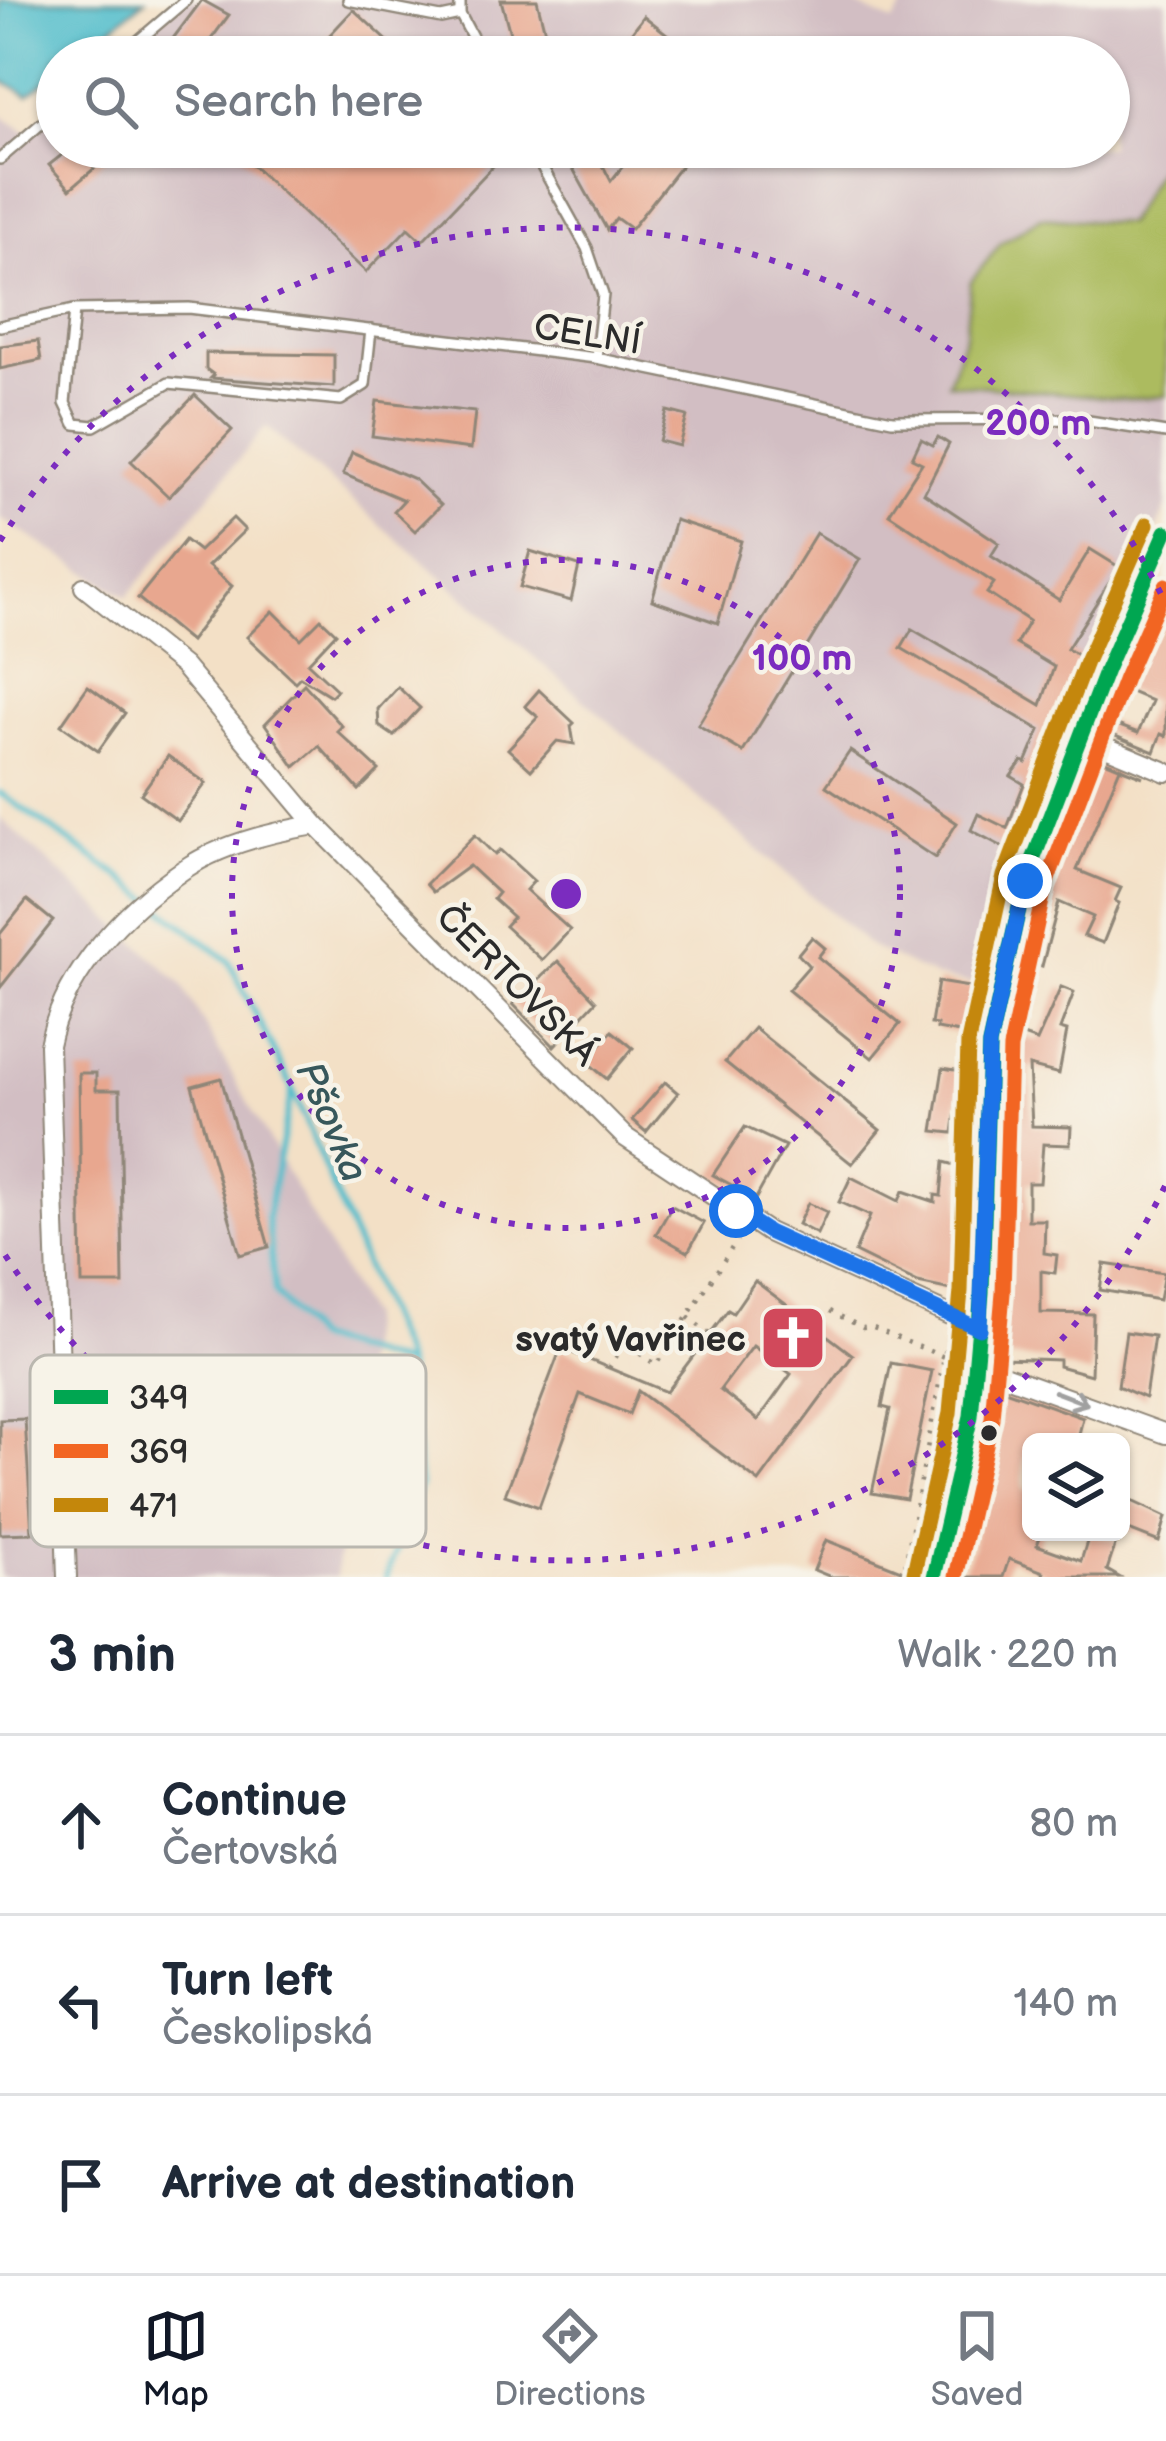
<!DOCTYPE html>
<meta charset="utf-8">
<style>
body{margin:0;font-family:"Balsamiq Sans",sans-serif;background:#f6f6f7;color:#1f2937}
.controls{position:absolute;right:36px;bottom:36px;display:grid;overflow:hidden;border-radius:18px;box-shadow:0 3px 9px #0004}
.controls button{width:108px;height:108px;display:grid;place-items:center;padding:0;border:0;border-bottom:3px solid #e0e1e3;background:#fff;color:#1f2937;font:60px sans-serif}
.stop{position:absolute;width:36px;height:36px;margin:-27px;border:9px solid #1a73e8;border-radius:50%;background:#fff}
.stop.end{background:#1a73e8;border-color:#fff;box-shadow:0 3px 12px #0008}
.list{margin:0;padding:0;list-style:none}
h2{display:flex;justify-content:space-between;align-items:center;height:156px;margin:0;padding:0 48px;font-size:51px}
h2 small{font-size:39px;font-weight:400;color:#747a83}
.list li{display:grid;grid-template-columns:78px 1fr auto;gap:36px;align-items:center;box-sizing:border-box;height:180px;padding:0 48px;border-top:3px solid #e0e1e3}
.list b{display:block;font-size:45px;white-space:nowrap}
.list p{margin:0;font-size:39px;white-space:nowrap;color:#747a83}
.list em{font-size:39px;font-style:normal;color:#747a83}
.icon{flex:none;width:66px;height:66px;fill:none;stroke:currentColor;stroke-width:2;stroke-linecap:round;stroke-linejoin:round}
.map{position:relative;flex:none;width:1166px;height:1577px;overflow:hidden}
.search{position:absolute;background:#fff;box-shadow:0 3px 9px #0004;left:36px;right:36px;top:36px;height:132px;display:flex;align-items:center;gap:30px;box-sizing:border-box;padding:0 42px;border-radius:66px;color:#747a83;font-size:45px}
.sheet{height:696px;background:#fff}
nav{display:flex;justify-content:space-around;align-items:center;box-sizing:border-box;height:168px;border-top:3px solid #e0e1e3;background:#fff;font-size:33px;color:#747a83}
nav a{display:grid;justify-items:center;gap:6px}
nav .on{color:#111827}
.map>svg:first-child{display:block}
</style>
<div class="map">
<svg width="1166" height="1577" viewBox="0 0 1166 1577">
<rect width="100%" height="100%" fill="#f7f3e8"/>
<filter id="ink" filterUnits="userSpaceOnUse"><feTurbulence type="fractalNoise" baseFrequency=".00833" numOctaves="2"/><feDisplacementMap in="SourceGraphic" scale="24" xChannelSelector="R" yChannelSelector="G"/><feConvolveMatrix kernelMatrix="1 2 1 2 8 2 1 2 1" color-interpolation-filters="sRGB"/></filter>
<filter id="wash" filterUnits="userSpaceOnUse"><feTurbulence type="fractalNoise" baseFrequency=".004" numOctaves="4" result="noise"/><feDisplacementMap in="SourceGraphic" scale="48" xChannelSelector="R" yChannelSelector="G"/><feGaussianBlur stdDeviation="2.7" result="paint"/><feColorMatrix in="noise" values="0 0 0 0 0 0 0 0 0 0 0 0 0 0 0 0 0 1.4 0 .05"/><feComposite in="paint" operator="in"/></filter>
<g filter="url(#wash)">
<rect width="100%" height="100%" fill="#f3e0c6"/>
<!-- industrial -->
<g fill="#d2bec3">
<polygon points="184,0 844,0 893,22 909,0 1166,0 1166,507 994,897 973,984 936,977 871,947 266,426 127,597 0,518 0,115 28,133 57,109 57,147 1109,147 1109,57 117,57"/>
<polygon points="0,818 181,983 368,1317 336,1577 0,1577"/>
</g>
<!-- green -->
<polygon fill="#acbb5e" stroke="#6c7344" stroke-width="3" points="1166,155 1166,396 1127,399 948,383 965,335 971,281 1001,243 1041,217 1126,224"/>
<!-- water -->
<polygon fill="#52becc" stroke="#3e747c" stroke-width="3" points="0,0 145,0 75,57 57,57 57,72 28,95 0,79"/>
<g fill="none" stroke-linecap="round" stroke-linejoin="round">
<!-- stream -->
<g stroke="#52becc" stroke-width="6">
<polyline points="0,793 129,883 229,961 292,1088 406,1365 420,1486 386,1577"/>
<polyline points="292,1089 267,1217 275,1293 314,1339 406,1365"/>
</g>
</g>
<g id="blocks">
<!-- building -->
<g fill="#e8a78f" fill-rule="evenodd">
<polygon points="202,0 229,15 198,57 159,57"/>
<polygon points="501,0 537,0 549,48 516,56"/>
<polygon points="353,10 355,11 405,57 309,57"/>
<polygon points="644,16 696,57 613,57"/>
<polygon points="72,147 120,147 70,189 49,165"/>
<polygon points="233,147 511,147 422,241 408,228 366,272"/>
<polygon points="561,147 593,147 611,181 638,147 696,147 631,229 616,218 607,230"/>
<polygon points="38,341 41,360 0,369 0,346"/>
<polygon points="206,353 334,355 334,387 211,378 214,375 206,369"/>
<polygon points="195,395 232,430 169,497 131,461"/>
<polygon points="377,401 475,412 471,449 372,436"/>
<polygon points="667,411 687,416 679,446 659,441"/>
<polygon points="938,437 949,444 924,493 999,543 991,556 1059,600 1090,549 1119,567 1067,649 1088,661 1067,728 1016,854 971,830 978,814 1007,828 1024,784 1011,776 1022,761 1026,763 1040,730 901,648 912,629 1041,705 1054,667 1016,644 1029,621 987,593 994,583 889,514 922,463 912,458 921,439 933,445"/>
<polygon points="352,452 414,479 441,505 415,531 394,511 404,500 343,474"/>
<polygon points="233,518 245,530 208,566 232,586 190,641 138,598 185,540 199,551"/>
<polygon points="675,520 741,541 718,623 652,600"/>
<polygon points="816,533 860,559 743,752 698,725"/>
<polygon points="530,551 579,566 571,601 520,587"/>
<polygon points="1166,590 1166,736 1161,734 1154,752 1103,731 1107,721 1138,733 1152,701 1121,688"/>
<polygon points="273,611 301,639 321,619 336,633 308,663 337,690 331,696 300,677 295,682 247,637"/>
<polygon points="304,684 342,726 337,731 379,770 359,790 319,746 295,767 265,724"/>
<polygon points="88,686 125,713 98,751 61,725"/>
<polygon points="398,687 420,708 394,736 379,726 378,709"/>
<polygon points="539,690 574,723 571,726 574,744 557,741 531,770 508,749 538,717 525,706"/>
<polygon points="850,751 957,823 935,858 826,786"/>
<polygon points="168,756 206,783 178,821 141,794"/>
<polygon points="1093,756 1143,777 1120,768 1077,870 1121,888 1115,901 1119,903 1103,943 1084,936 1093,917 1059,902 1042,966 1023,960 1041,895 1037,893 1066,835 1063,834"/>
<polygon points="475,835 495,855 500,850 534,881 526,890 570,930 542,960 505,926 513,917 493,899 498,893 469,866 433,892 426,884"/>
<polygon points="27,900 53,921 0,988 0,934"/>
<polygon points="812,937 825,948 818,957 900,1024 872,1058 788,990 809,966 798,954"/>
<polygon points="558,961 596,1001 554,1046 513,1004"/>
<polygon points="938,982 975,988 965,1034 937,1029 937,1025 931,1024"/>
<polygon points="1061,987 1074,992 1060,1029 1067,1031 1059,1074 1029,1066 1032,1126 1071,1127 1070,1145 1043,1144 1040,1183 1028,1183 1028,1220 1045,1220 1044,1253 1057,1255 1055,1273 1041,1271 1041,1313 1093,1314 1091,1375 1059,1366 1059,1360 1002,1358 995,1351 1002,1064 1007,1065 1012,1032 1037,1041"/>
<polygon points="754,1028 880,1130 852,1164 725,1062"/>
<polygon points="612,1031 633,1048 607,1079 586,1061"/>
<polygon points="943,1068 961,1071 953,1133 933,1131"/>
<polygon points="79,1073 96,1073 96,1090 120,1090 123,1284 82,1284"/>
<polygon points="221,1078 269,1247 240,1255 192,1086"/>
<polygon points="665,1082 678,1093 646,1132 632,1120"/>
<polygon points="745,1127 785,1146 756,1198 713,1175"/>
<polygon points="944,1162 963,1167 959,1285 951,1290 918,1283 855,1252 870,1216 839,1202 851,1177 899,1201 903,1191 935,1202 935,1195 941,1196"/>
<polygon points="808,1203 827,1212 817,1234 798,1224"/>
<polygon points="672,1206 704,1223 688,1252 656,1234"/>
<polygon points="1104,1264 1164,1273 1159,1300 1100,1290"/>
<path d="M755,1281L853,1355L759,1482L638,1391L629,1414L580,1394L539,1507L505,1495L561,1348L666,1392L728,1310L733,1313ZM753,1346L791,1374L758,1420L720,1390Z"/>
<polygon points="1126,1332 1154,1336 1145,1398 1118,1386"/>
<polygon points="891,1363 932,1371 906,1499 872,1493 890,1409 882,1407"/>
<polygon points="994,1386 1083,1418 1077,1442 1031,1442 1031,1456 1024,1455 1023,1489 1031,1492 1031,1532 1042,1532 1037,1545 1081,1561 1090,1532 1117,1540 1107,1570 1119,1577 1042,1577 1044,1572 1009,1559 1003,1577 961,1577 972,1548 987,1477"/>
<polygon points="25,1419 32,1533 0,1534 0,1420"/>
<polygon points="1121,1496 1166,1517 1159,1542 1121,1527"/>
<polygon points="826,1540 916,1576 916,1577 831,1577 814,1570"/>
</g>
</g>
</g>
<g filter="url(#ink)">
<use href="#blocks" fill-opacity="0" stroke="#8f8678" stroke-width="3"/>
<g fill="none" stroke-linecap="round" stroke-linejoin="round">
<defs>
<g id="service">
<polyline points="348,0 441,18 460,14"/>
<polyline points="460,0 460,14 483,57"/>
<polyline points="119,57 186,0"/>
<polyline points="531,147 587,248 603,295 596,358"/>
<polyline points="0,159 57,110"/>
<polyline points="74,310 65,403 75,424 94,426 169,383 341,400 365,385 371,330"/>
<polyline points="0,326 74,310 189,308 596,358 892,420 1076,419 1166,433"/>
<polyline points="726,1228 737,1211"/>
</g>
<g id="minor">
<polyline points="84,587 183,666 316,825 625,1137 768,1232 980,1329"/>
<polyline points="1082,737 1166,772"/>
<polyline points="976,1365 1166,1434"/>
<path d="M67,1577L49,1045C64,973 123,911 183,870C221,844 271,832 316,825"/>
<polyline points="934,1577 971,1416 982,1292 989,1045 1025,881 1106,670 1166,532"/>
</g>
</defs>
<!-- service casing -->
<use href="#service" stroke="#8f8678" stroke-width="14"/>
<!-- minor casing -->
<use href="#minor" stroke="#8f8678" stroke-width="22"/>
<!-- path -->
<g stroke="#8f8678" stroke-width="4.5" stroke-dasharray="3 9" stroke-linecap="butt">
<polyline points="830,1311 863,1328 871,1327 944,1357"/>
<polyline points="688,1317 710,1335"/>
<polyline points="609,1368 625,1343 656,1365 737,1240"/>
<polyline points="903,1577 948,1336"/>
</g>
<!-- service -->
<use href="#service" stroke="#fff" stroke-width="9"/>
<!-- minor -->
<use href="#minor" stroke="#fff" stroke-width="18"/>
<defs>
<polyline id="bus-1" points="934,1577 971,1416 982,1292 989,1045 1025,881 1106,670 1166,532"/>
<polyline id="bus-2" points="956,1577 992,1418 1003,1293 1010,1048 1045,887 1125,678 1166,585"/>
<polyline id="bus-3" points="914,1572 950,1413 961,1291 968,1042 1004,876 1086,662 1147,524"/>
</defs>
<!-- bus-1 casing -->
<use href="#bus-1" stroke="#f7f3e8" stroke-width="24"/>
<!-- bus-2 casing -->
<use href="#bus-2" stroke="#f7f3e8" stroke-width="24"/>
<!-- bus-3 casing -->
<use href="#bus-3" stroke="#f7f3e8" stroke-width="24"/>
<!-- bus-1 -->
<use href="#bus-1" stroke="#00a651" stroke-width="15"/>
<!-- bus-2 -->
<use href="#bus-2" stroke="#f26522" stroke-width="15"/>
<!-- bus-3 -->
<use href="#bus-3" stroke="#c4870b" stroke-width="15"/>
</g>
<!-- one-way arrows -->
<defs><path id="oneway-shaft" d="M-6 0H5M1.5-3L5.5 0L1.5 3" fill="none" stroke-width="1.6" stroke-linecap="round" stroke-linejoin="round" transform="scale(3)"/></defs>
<use stroke="#a0a0a0" href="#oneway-shaft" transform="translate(1071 1398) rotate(21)"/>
</g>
<g fill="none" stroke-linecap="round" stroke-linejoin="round" filter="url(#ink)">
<!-- route -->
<polyline stroke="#1a73e8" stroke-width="15" points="736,1211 768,1232 980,1329 989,1045 1025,881"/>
</g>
<!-- distance rings -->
<g fill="none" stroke="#7b2cbf" stroke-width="6" stroke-dasharray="6 12">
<circle cx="566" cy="894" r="334"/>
<path d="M1165 1186A667 667 0 0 1 0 1247M0 541A667 667 0 0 1 1165 602"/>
</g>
<!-- icons -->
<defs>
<symbol id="church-square" viewBox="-11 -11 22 22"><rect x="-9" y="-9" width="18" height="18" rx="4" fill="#d1495b" stroke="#f7f3e8"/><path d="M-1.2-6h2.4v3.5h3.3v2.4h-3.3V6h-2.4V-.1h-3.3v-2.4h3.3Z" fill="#fff"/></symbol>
</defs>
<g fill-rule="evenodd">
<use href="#church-square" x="755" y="1300" width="76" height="76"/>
</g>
<!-- markers -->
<circle fill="#2b2b2b" stroke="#f7f3e8" stroke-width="4.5" cx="989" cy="1433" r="10"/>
<g text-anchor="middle" stroke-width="9" stroke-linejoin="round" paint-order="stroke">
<!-- street labels -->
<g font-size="36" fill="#2b2b2b" stroke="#f7f3e8">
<text transform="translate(588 333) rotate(9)" y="13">CELNÍ</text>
<text transform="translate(518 984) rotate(45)" y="13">ČERTOVSKÁ</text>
</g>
<!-- poi labels -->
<g font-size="36" font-weight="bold" fill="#2b2b2b" stroke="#f7f3e8" text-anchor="end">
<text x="746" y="1351">svatý Vavřinec</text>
</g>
<!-- water labels -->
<g font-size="39" font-style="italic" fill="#37575b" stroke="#f7f3e8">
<text transform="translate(333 1121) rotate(67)" y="14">Pšovka</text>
</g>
</g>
<!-- legend -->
<rect x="30" y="1355" width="396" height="192" rx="18" fill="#f7f3e8" stroke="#bab7af" stroke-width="3"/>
<rect x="54" y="1390" width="54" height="14" fill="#00a651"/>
<rect x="54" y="1444" width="54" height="14" fill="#f26522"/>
<rect x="54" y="1498" width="54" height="14" fill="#c4870b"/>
<g font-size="33" fill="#2b2b2b">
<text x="129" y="1409">349</text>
<text x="129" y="1463">369</text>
<text x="129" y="1517">471</text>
</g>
<circle cx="566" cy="894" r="18" fill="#7b2cbf" stroke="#f7f3e8" stroke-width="6"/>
<g font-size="36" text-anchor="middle" font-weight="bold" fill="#7b2cbf" stroke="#f7f3e8" stroke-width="9" stroke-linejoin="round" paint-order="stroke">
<text x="1038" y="435">200 m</text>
<text x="802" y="670">100 m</text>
</g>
</svg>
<div class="controls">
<button><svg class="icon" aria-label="layers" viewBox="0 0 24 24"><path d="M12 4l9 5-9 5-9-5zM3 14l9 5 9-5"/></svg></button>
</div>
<div class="stop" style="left:736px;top:1211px"></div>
<div class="stop end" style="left:1025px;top:881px"></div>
<div class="search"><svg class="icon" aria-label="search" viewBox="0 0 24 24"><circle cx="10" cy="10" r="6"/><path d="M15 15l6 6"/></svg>Search here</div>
</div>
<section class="sheet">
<h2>3 min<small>Walk · 220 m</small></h2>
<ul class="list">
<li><svg class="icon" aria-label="ahead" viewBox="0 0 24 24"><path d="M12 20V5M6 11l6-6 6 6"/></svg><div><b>Continue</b><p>Čertovská</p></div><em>80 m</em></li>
<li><svg class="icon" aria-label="left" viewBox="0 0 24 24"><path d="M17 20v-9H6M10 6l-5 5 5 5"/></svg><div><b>Turn left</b><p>Českolipská</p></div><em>140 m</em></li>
<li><svg class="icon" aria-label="arrive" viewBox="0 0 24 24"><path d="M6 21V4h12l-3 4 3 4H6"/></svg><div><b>Arrive at destination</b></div></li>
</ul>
</section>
<nav>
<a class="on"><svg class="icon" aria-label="map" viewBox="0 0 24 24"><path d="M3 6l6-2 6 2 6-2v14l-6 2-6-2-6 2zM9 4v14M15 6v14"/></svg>Map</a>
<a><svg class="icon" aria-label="directions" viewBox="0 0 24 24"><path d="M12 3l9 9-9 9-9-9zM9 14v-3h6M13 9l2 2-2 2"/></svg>Directions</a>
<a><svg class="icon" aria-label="saved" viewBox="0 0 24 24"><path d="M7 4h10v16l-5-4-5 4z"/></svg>Saved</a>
</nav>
